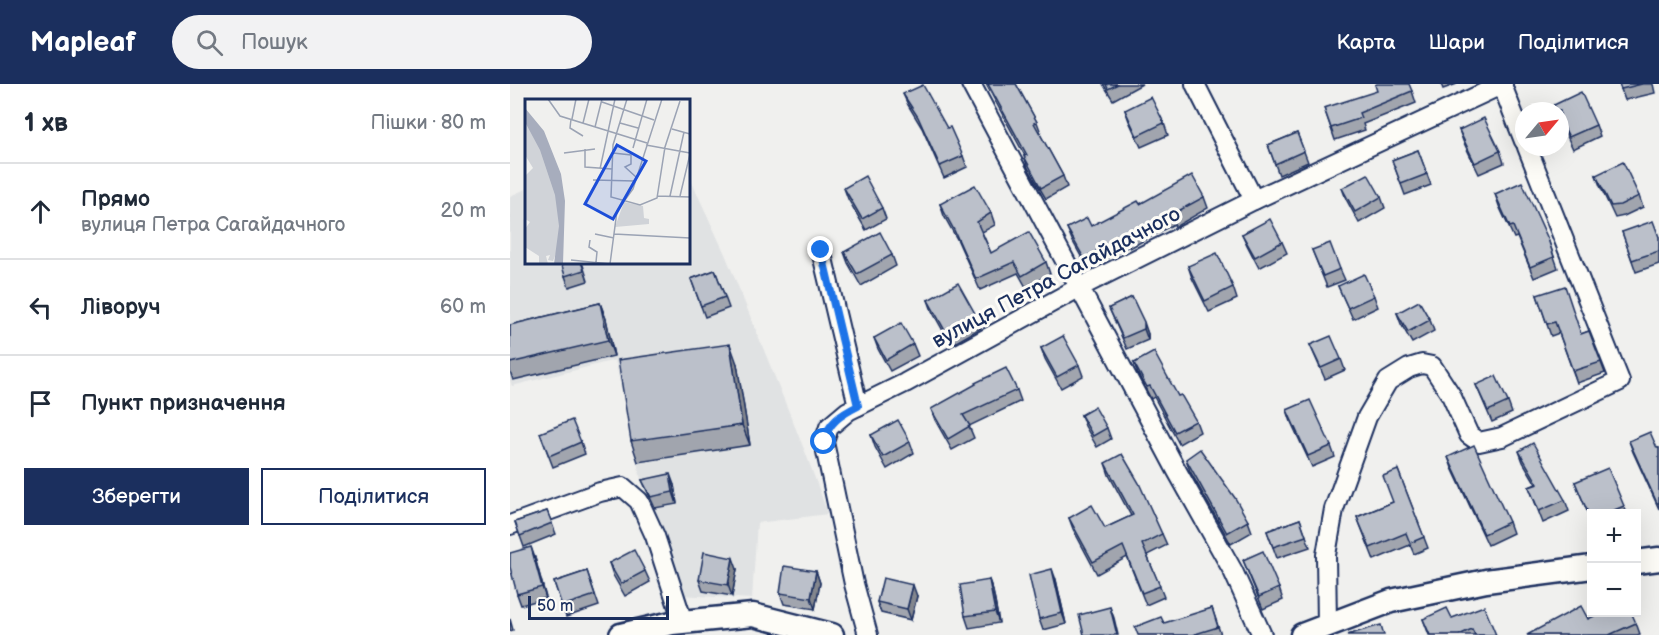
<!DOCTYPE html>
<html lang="uk">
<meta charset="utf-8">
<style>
body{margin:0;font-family:"Balsamiq Sans",sans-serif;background:#f2f2f3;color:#1f2937}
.controls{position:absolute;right:18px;bottom:18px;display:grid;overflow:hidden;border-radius:0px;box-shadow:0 6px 24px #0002}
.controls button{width:54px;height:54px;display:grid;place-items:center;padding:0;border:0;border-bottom:2px solid #e0e1e3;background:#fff;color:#1f2937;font:30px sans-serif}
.compass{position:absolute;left:1005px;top:18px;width:54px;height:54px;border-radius:50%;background:#fff;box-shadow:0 6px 24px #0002;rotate:61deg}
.scale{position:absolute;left:18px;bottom:15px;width:141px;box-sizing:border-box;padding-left:6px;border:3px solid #1b2f5e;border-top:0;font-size:16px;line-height:21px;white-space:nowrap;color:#1b2f5e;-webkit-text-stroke:4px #fdfcf7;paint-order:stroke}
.stop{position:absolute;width:18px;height:18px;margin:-14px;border:4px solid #1a73e8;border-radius:50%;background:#fff}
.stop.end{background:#1a73e8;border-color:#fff;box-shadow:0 2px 6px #0008}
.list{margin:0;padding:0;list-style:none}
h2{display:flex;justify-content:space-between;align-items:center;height:78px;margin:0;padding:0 24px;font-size:26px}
h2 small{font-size:20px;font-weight:400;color:#747a83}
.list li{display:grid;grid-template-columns:39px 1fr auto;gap:18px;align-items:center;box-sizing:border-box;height:96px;padding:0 24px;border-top:2px solid #e0e1e3}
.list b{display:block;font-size:22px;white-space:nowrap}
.list p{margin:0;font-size:20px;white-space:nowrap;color:#747a83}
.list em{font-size:20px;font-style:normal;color:#747a83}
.actions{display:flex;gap:12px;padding:18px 24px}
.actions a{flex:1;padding:14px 0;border:2px solid #1b2f5e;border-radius:0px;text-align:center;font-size:21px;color:#1b2f5e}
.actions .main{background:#1b2f5e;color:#fff}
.icon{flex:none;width:33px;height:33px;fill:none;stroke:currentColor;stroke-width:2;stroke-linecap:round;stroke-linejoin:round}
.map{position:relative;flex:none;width:1149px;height:551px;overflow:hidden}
header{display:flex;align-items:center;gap:36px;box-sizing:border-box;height:84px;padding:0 30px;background:#1b2f5e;color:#fff}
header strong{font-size:28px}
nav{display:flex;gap:33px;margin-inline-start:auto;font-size:21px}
.search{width:420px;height:54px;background:#f2f2f3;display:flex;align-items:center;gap:15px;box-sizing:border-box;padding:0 21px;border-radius:33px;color:#747a83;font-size:22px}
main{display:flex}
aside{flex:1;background:#fff}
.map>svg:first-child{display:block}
</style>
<header>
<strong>Mapleaf</strong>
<div class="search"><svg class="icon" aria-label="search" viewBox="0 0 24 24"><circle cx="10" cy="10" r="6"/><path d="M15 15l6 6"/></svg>Пошук</div>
<nav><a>Карта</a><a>Шари</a><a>Поділитися</a></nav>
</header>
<main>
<aside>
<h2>1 хв<small>Пішки · 80 m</small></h2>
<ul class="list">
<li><svg class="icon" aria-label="ahead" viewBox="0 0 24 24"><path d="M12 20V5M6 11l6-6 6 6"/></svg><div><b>Прямо</b><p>вулиця Петра Сагайдачного</p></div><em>20 m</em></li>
<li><svg class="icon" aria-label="left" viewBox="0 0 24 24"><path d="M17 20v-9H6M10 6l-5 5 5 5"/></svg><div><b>Ліворуч</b></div><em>60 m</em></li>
<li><svg class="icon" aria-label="arrive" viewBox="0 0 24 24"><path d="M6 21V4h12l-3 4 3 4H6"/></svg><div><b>Пункт призначення</b></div></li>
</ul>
<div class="actions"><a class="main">Зберегти</a><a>Поділитися</a></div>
</aside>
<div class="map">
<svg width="1149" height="551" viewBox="0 0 1149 551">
<rect width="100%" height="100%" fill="#f0f0ee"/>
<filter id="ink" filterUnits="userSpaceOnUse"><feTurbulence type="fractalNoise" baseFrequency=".0167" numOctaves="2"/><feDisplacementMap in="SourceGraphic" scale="12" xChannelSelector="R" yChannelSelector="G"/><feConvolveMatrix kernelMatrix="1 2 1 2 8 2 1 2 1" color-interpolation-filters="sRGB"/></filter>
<g filter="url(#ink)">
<!-- built -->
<polygon fill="#e0e2e3" points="179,92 215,170 296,370 318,430 247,439 242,515 170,511 130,392 105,276 2,302 0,296 0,112 16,105 16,178 178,178"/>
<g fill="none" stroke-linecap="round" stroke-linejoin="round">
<defs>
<g id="minor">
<polyline points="461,0 667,387 723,487 752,551"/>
<polyline points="685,0 744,116"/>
<polyline points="992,1 1014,57"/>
<polyline points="311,166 348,322"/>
<polyline points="0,441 90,408 113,403 129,417 145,452 173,538"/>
<polyline points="817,541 816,471 824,425 857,333 878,297 899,284 912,280 922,282 941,311 959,351 969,358 992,353 1110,297 1017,63"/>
<polyline points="358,551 344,500 314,358 319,343 338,327 395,299 570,203 744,116 993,0"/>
</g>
<g id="tertiary">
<polyline points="1126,478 1149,475"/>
<polyline points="111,551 162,539 243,531 322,551"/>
<polyline points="792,551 881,517 976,497 1082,483"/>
</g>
</defs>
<!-- minor casing -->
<use href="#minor" stroke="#1b2f5e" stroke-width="22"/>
<!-- tertiary casing -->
<use href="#tertiary" stroke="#1b2f5e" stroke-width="27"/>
<!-- minor -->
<use href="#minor" stroke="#fdfcf7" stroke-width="18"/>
<!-- tertiary -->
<use href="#tertiary" stroke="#fdfcf7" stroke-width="22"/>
</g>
<!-- wall -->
<g fill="#a1a5ae" stroke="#1b2f5e" stroke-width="1.5">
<polygon points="476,0 506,0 527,38 531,49 530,50 553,92 557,103 536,115 518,84 514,72 515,72"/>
<polygon points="593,0 632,0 603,16"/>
<polygon points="931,0 947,0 933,5"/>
<polygon points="1109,0 1143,0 1145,9 1115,16"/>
<polygon points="902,7 906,19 853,40 855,46 825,56 814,24"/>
<polygon points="393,10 453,72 457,83 434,94 412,44 398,21"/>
<polygon points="1044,21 1086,41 1090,52 1063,65 1050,37 1050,27 1046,27"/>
<polygon points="615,26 654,39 658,51 631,63 619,37"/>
<polygon points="949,46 990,67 994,79 969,90 953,57"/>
<polygon points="787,49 798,78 769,91 758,61"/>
<polygon points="908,66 921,101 895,111 882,76"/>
<polygon points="1086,91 1129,112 1133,123 1114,132 1105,134 1090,102"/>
<polygon points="334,104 372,124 376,135 356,146 338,115"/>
<polygon points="832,104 871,113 875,124 849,139 836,115"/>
<polygon points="985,110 1038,155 1048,184 1024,194 1007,153 1004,154 989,122"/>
<polygon points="694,113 698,124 665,143 664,140 620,164 619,162 578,185 562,156 557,144 581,142 630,120"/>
<polygon points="430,120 481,129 485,141 472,148 481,169 536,178 540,190 516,203 508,189 470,206 448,157 434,132"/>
<polygon points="1112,148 1149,153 1149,180 1126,188"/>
<polygon points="732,150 772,158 777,169 749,184 737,161"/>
<polygon points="802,166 830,185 835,196 817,203"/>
<polygon points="334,168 382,171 386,182 351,202 338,179"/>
<polygon points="72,178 78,197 59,203 55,192"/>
<polygon points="678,182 723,203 727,215 699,228 682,194"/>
<polygon points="205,186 219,224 195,233 181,195"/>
<polygon points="828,202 864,212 868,223 843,235"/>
<polygon points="1027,211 1071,250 1079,247 1095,289 1067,299 1049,249 1041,252"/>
<polygon points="622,213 638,250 638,256 617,265 599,224"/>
<polygon points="418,216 467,233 471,244 441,261 422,227"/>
<polygon points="90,219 96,235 104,272 3,296 0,287 0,241"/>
<polygon points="887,229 920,236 924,247 902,259 891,240"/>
<polygon points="364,254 403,260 408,272 380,287 368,265"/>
<polygon points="800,261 831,275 835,286 815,295"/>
<polygon points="531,264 569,281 573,292 551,304 535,275"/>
<polygon points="624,279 668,312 686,337 690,348 669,360 644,313 641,315 628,290"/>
<polygon points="227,280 240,361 128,378 121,357"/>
<polygon points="966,301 998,318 1002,329 982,338"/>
<polygon points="507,306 511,317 459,342 464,354 442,366 425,336 421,325"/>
<polygon points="777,326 821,362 825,373 802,383 781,338"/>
<polygon points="571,331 597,344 601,355 587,363 575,342"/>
<polygon points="30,349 71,358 75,370 43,383"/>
<polygon points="361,351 400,358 404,369 377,385 365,363"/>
<polygon points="1119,357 1147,364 1149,364 1149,425 1123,368"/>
<polygon points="1009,367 1055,416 1059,427 1033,439 1019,403 1026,400 1013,378"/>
<polygon points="938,373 999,438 1003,449 978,461 942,384"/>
<polygon points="676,375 738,437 742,448 721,460 680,387"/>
<polygon points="595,379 652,450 657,461 637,471 654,513 636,521 617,473 587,490 563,445 559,434 595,444 621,432 599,391"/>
<polygon points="888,386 918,464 904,470 900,461 864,476 847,433 883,418"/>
<polygon points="132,396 164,401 167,420 145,424"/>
<polygon points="1065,398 1114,422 1117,429 1082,429 1082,439"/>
<polygon points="37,427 46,450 14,463 5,438"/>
<polygon points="790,435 800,463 767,474 757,447"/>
<polygon points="25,474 36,514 11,521 7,510"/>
<polygon points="733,476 769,504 773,516 753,525"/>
<polygon points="99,479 135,487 140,498 115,512 103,491"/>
<polygon points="227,485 222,512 193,507 189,496"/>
<polygon points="77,487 89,522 56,533 44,498"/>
<polygon points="306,487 310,499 305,525 274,520 270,509"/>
<polygon points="479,496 483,507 489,539 459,544 455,532"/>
<polygon points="546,496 556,540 533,546 529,535"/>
<polygon points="407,512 401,536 371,529 367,518"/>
<polygon points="702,524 711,551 628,551"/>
<polygon points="942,534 986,551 919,551 913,535"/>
<polygon points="0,535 3,546 0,547"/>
<polygon points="1078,535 1126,539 1130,550 1127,551 1017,551"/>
</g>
<!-- shaded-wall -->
<g fill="#83868d" stroke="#1b2f5e" stroke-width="1.5">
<polygon points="90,219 96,235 104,272 98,256"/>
<polygon points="634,238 638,250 638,256 634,245"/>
<polygon points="220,260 227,280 240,361 232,341"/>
<polygon points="160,390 164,401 167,420 163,408"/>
<polygon points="21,463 25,474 36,514 32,503"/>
<polygon points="223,474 227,485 222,512 218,501"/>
<polygon points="542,485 546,496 556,540 552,529"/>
<polygon points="306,487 310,499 305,525 301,514"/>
<polygon points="479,496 483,507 489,539 485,528"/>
<polygon points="403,501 407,512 401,536 397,525"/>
<polygon points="600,523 604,534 608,551 607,551"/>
</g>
<!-- building -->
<g fill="#bbc0ca" stroke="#1b2f5e" stroke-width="1.5">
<polygon points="478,0 506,0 527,38 524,39 553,92 531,104 514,72 517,71"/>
<polygon points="596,0 608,0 598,5"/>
<polygon points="867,0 899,0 902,7 849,29 851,34 821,44 814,24 867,7 865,1"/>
<polygon points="1109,0 1132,0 1111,5"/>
<polygon points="413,1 437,44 440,43 453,72 430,82 408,33 393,10"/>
<polygon points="1071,8 1086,41 1059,53 1050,35 1050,27 1046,27 1044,21"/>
<polygon points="641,13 654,39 627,52 615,26"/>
<polygon points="974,34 990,67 965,79 949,46"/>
<polygon points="787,49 794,67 765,80 758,61"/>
<polygon points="908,66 917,90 891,100 882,76"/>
<polygon points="1113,78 1129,112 1110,121 1101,122 1086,91"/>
<polygon points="858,90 871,113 845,128 832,104"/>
<polygon points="682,91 694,113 661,131 660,129 616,153 615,151 574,174 557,144 577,134 581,142 628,117 630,120"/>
<polygon points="355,92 372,124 352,135 334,104"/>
<polygon points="1012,98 1038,155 1044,173 1020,183 1003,142 1000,143 985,110"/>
<polygon points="465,101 481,129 467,138 481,169 519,148 536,178 512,192 504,178 466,195 444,146 430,120"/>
<polygon points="760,135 772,158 745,173 732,150"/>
<polygon points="1143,137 1149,153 1149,167 1122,176 1112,148"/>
<polygon points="370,148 382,171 347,190 334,168"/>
<polygon points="820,159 830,185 813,192 802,166"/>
<polygon points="707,169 723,203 695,217 678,182"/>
<polygon points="51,178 71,178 74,186 55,192"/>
<polygon points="205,186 215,213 191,222 181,195"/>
<polygon points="854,190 864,212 838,224 828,202"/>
<polygon points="448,199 467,233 437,250 418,216"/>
<polygon points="1055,202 1071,250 1079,247 1091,278 1063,287 1045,238 1037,240 1027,211"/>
<polygon points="622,213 634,238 634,245 613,254 599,224"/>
<polygon points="909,217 920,236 898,248 887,229"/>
<polygon points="90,219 98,256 0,279 0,241"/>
<polygon points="391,239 403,260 376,276 364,254"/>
<polygon points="553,252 569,281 547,293 531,264"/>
<polygon points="821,252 831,275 811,284 800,261"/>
<polygon points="220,260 232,341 121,357 108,276"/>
<polygon points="644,268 668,312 671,311 686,337 665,348 640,302 637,303 624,279"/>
<polygon points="496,284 507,306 453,331 460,342 438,355 421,325 466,300 465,299"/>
<polygon points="986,292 998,318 978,327 966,301"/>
<polygon points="800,316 821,362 798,372 777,326"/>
<polygon points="585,323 597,344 583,352 571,331"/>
<polygon points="62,336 71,358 39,372 30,349"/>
<polygon points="388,336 400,358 373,373 361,351"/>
<polygon points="1140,348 1147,364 1149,364 1149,419 1147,419 1119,357"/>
<polygon points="1023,359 1055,416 1029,427 1019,403 1028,400 1009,367"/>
<polygon points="964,361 999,438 974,450 938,373"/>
<polygon points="690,365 725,414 738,437 717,449 676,375"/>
<polygon points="612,370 629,399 652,450 632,460 650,502 632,509 613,462 583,478 559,434 582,421 595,444 623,431 595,379"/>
<polygon points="1098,384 1114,422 1097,429 1082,429 1081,436 1065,398"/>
<polygon points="888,386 914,453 900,459 896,449 860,464 847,433 883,418 873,392"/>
<polygon points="160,390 163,408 141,413 132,396"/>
<polygon points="37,427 42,439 10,452 5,438"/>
<polygon points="790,435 796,452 763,463 757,447"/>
<polygon points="21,463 32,503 7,510 0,483 0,469"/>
<polygon points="124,466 135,487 111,500 99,479"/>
<polygon points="753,467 769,504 749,513 733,476"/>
<polygon points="194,468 223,474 218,501 189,496"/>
<polygon points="274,482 306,487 301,514 270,509"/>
<polygon points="542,485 552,529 529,535 519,491"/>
<polygon points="77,487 85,511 52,522 44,498"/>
<polygon points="373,494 403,501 397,525 367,518"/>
<polygon points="479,496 485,528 455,532 450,501"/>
<polygon points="974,522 986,551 965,551 962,545 949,551 920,551 913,535 937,524 942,534"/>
<polygon points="1071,522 1078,535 1093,528 1121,528 1126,539 1099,551 1017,551"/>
<polygon points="600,523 607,551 574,551 569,531"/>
<polygon points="702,524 708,543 682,551 628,551 625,543 651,533 654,539"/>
<polygon points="871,541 874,551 837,551"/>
</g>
</g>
<g fill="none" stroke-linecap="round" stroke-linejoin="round" filter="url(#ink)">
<!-- route -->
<path stroke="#1a73e8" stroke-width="8" d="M311,166L348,322C332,330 317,339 314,358"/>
</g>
<g text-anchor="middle" stroke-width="6" stroke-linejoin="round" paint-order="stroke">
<!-- street labels -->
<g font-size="21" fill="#1b2f5e" stroke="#fdfcf7">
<text transform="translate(546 193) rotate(-28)" y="7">вулиця Петра Сагайдачного</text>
</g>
</g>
<!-- overview -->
<g transform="translate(15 15)">
<rect width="165" height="165" fill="#f0f0ee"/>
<path d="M0,19L24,59L36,112L34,147L28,162L23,161L25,156L21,157L23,165H14V157L0,148V130L5,123L0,120V77L8,69L0,56ZM99,103L118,107L119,119L124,120V125L90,128Z" fill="#d0d3d8"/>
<path d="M0,9L19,32L36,75L40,102L38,165H29L34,127L30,96L15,51L0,23Z" fill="#a7adbd"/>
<path fill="none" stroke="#9ba3b4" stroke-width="1.5" d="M23,0L35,17L122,44M102,0L88,46L86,98L115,106L132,99L140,48L155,2M77,3L129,21M46,20L45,29L58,37M47,20L51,0M58,24L64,0M95,24L113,29M70,28L77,0M147,30L165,35M121,46L165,54M108,49L122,0M60,50V68L87,70M39,54L70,50M88,54L106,56V65L100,68L111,78M75,70L90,0M68,81L110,82M132,97L165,98M145,97L159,33M155,97L165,55M70,135L89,139M89,135L165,139M65,141L64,148L72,153L71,163M46,161L85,165M85,165L92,112L108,90L137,0"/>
<path fill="#1d4ed8" fill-opacity="0.15" stroke="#1d4ed8" stroke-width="3" d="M92,46L121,62L88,120L60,105Z"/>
<rect width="165" height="165" fill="none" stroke="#1b2f5e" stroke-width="3"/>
</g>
</svg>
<div class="controls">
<button>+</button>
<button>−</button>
</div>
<svg class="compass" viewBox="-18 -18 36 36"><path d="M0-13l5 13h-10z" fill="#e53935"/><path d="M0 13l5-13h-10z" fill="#747a83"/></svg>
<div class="scale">50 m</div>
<div class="stop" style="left:314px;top:358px"></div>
<div class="stop end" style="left:311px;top:166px"></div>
</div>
</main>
